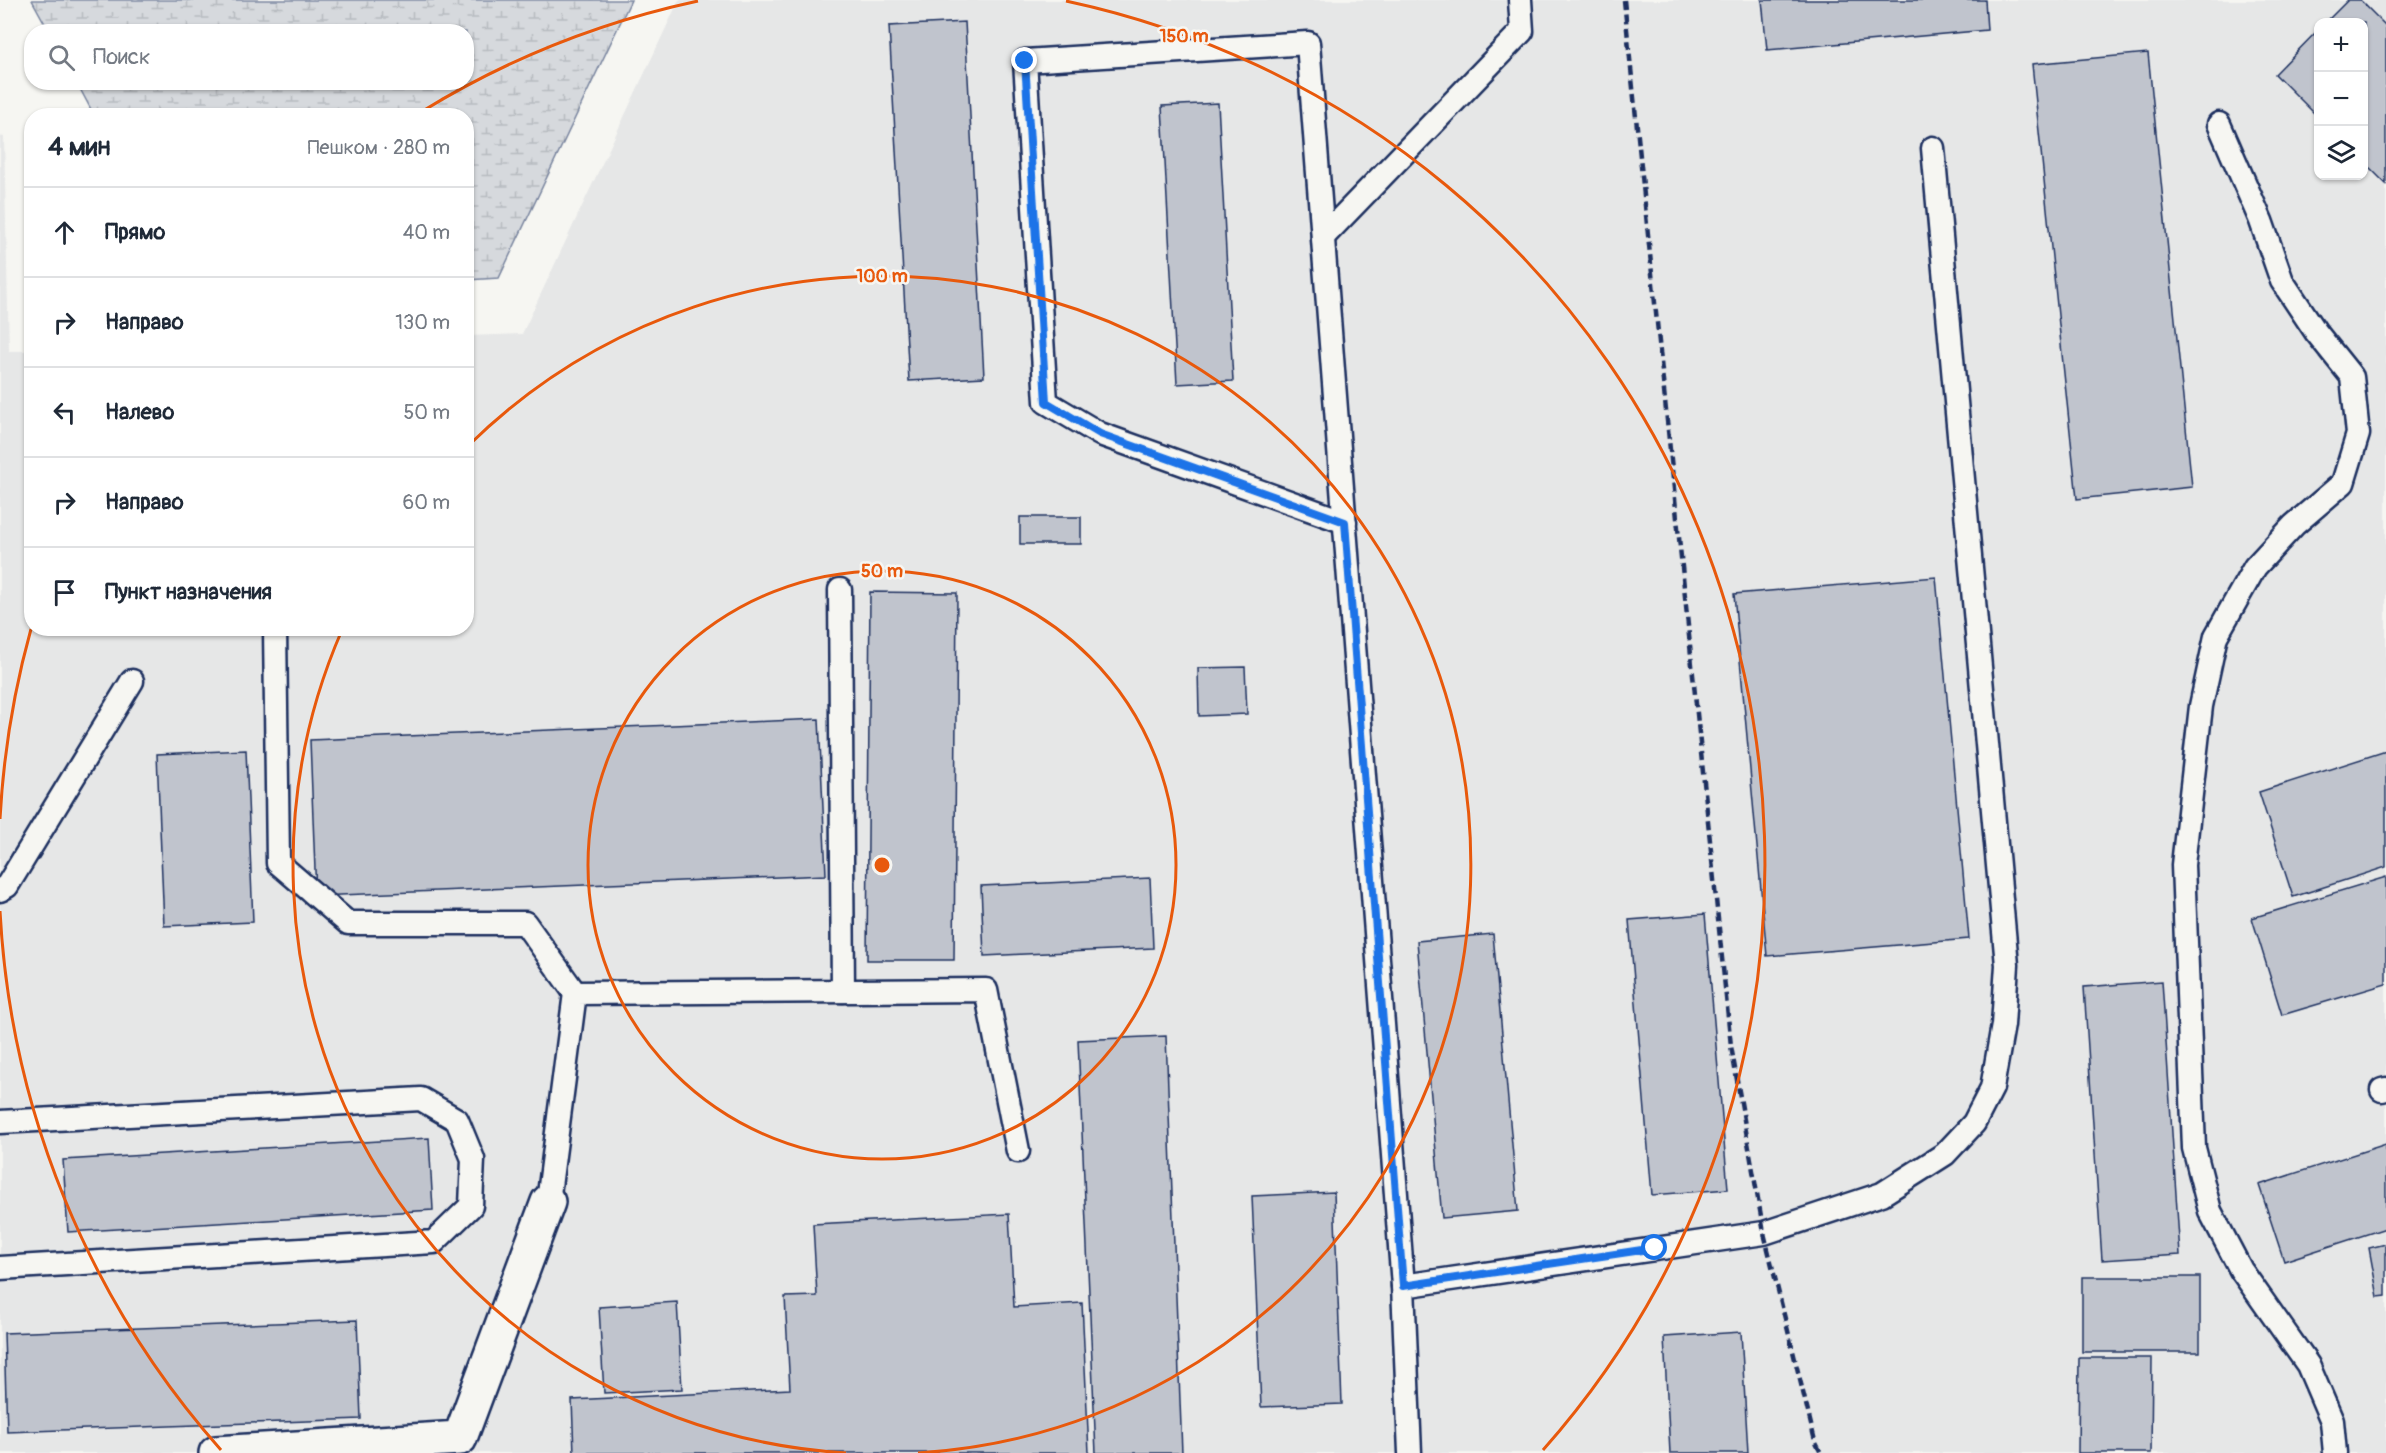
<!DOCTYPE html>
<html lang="ru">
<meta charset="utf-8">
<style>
body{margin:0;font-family:Pangolin,sans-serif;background:#f6f6f7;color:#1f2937}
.controls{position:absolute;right:18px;top:18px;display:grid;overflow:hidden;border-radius:12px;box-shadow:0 2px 4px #0004}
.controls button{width:54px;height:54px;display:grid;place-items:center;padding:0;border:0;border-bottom:2px solid #e0e1e3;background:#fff;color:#1f2937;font:30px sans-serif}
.stop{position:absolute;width:18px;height:18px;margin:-14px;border:4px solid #1a73e8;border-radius:50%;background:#fff}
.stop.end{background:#1a73e8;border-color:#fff;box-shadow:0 2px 6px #0008}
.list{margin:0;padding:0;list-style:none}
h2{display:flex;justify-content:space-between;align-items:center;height:78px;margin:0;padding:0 24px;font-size:26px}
h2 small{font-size:20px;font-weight:400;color:#747a83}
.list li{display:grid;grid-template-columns:39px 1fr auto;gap:18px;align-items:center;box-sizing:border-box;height:90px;padding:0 24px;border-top:2px solid #e0e1e3}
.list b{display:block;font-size:22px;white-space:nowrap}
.list em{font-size:20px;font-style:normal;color:#747a83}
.icon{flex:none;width:33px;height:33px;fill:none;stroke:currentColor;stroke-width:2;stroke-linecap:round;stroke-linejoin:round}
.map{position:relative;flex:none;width:2386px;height:1453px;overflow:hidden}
.search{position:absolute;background:#fff;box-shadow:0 2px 4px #0004;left:24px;top:24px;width:450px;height:66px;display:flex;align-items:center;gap:15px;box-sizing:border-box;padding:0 21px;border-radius:24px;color:#747a83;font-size:22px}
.panel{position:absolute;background:#fff;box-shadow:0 2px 4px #0004;left:24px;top:108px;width:450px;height:528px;border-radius:24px}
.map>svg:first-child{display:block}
</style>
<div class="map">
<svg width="2386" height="1453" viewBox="0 0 2386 1453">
<defs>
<pattern id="wetland-marsh" width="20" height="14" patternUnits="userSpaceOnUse" patternTransform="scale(1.5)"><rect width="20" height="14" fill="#d6d9dd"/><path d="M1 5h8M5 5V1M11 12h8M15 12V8" fill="none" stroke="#b7bbc0"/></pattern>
</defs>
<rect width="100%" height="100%" fill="#f6f6f2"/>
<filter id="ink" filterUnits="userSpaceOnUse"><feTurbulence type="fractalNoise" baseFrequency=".0167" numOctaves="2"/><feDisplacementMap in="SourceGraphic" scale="12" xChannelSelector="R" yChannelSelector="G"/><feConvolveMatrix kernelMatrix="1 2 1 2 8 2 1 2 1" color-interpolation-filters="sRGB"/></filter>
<g filter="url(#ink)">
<!-- built -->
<path fill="#e6e7e7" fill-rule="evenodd" d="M679,0H2386V1453H0V136L4,137L9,351H31L32,628H466L467,336L522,334ZM2318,22H2364V176H2318Z"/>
<!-- wetland -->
<polygon fill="url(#wetland-marsh)" stroke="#78849e" stroke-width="1.5" points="32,0 631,0 499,278 467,280 466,116 94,115 77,83 466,82 466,32 49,31"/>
<!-- building -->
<g fill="#c0c4cd" stroke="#1b2f5e" stroke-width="1.5">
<polygon points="1762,0 1985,0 1987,30 1767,50"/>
<polygon points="2348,0 2360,0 2386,26 2386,184 2364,162 2364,22 2326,22"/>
<polygon points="965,22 984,377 909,381 889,26"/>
<polygon points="2318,30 2318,117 2275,74"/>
<polygon points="2148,53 2192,487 2077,499 2032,64"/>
<polygon points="1218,103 1233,381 1177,384 1162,106"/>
<rect x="1020" y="517" width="61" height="27"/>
<polygon points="1936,577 1969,939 1767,956 1734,594"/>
<polygon points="870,592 957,593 954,960 867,960"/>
<polygon points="1245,667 1247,714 1199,716 1198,668"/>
<polygon points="819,719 826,875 316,896 310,740"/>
<polygon points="246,750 253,922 164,926 157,754"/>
<polygon points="2386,751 2386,867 2293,897 2259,792"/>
<polygon points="2386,877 2386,984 2282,1015 2252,918"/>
<polygon points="1150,878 1153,948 984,956 981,886"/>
<polygon points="1705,914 1728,1189 1652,1195 1629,920"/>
<polygon points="1493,934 1518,1211 1442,1218 1417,941"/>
<polygon points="2162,981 2180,1255 2102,1260 2084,987"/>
<polygon points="1166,1036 1182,1453 1096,1453 1078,1040"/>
<polygon points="429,1138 433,1210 68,1232 63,1160"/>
<polygon points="2386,1144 2386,1228 2284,1261 2259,1185"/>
<polygon points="1334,1192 1342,1404 1261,1407 1252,1196"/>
<polygon points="1009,1214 1014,1307 1082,1303 1089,1453 574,1453 572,1400 790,1389 785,1297 817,1296 813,1224"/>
<polygon points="2386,1244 2386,1296 2378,1297 2369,1248"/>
<rect x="2082" y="1277" width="118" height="75"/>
<polygon points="677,1302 682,1389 604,1393 599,1307"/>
<polygon points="357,1320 361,1419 7,1432 4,1333"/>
<polygon points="1741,1332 1748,1453 1670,1453 1664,1337"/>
<polygon points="2079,1358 2152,1358 2151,1453 2078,1453"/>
</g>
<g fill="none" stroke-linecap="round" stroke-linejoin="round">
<defs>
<g id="service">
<polyline points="2219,124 2261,221 2282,281 2316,332 2352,377 2358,434 2343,483 2294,525 2255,567 2216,636 2201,706 2183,865 2194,1148 2210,1211 2241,1270 2308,1365 2332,1421 2335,1453"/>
<polyline points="1323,237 1522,31 1520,0"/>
<polyline points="1345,522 1100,434 1046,402 1025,61 1308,43 1403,1286"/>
<polyline points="840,590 843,991"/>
<polyline points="275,628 278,863 348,923 525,923 575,993"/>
<polyline points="0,890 7,886 132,681"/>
<polyline points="2382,1090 2386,1089"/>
<polyline points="0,1122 421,1099 457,1120 473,1159 471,1206 434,1242 0,1268"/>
<polyline points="548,1202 575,993 986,990 1018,1151"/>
<polyline points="1410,1453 1403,1286 1764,1233 1882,1194 1945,1154 1974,1123 1992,1088 2003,1025 2007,965 1933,148"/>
</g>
<polyline id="minor" points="216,1453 460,1438 548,1202"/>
</defs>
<!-- service casing -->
<use href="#service" stroke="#1b2f5e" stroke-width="27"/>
<!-- minor casing -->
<use href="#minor" stroke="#1b2f5e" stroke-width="38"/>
<!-- service -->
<use href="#service" stroke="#f6f6f2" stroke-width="22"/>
<!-- minor -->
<use href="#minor" stroke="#f6f6f2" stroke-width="33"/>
<!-- rail -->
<polyline stroke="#1b2f5e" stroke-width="4.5" stroke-dasharray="9 4.5" stroke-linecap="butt" points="1624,0 1731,1046 1764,1233 1815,1441 1821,1453"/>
</g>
</g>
<g fill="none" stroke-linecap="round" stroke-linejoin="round" filter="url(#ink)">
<!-- route -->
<polyline stroke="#1a73e8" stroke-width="8" points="1025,61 1046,402 1100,434 1345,522 1403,1286 1655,1248"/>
</g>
<!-- distance rings -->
<g fill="none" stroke="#e8590c" stroke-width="3">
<circle cx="882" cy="865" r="294"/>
<path d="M846 1453A589 589 0 0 1 342 630M469 445A589 589 0 1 1 918 1453"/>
<path d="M221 1450A883 883 0 0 1 0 911M0 819A883 883 0 0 1 31 629M421 112A883 883 0 0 1 698 1M1066 1A883 883 0 0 1 1543 1450"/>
</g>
<circle cx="882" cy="865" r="9" fill="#e8590c" stroke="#f6f6f2" stroke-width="3"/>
<g font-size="18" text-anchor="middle" font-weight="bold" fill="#e8590c" stroke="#f6f6f2" stroke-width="5" stroke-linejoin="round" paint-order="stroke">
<text x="1184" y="42">150 m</text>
<text x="882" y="282">100 m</text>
<text x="882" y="577">50 m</text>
</g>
</svg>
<div class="controls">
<button>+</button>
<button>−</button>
<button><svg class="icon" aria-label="layers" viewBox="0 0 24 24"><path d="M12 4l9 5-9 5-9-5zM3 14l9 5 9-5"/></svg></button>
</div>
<div class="stop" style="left:1655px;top:1248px"></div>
<div class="stop end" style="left:1025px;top:61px"></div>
<div class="search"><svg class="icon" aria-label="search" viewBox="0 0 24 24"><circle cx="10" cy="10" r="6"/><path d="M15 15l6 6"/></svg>Поиск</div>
<section class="panel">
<h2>4 мин<small>Пешком · 280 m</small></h2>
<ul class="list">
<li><svg class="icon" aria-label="ahead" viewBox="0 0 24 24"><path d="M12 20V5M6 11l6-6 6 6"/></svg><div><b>Прямо</b></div><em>40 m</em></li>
<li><svg class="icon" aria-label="right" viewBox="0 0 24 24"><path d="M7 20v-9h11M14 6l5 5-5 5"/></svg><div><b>Направо</b></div><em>130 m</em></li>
<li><svg class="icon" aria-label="left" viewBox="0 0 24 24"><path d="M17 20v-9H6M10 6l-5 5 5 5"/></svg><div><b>Налево</b></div><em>50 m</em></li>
<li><svg class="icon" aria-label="right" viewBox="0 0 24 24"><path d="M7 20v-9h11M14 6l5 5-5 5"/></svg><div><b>Направо</b></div><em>60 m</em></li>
<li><svg class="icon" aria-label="arrive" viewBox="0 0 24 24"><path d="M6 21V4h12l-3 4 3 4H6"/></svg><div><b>Пункт назначения</b></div></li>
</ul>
</section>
</div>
